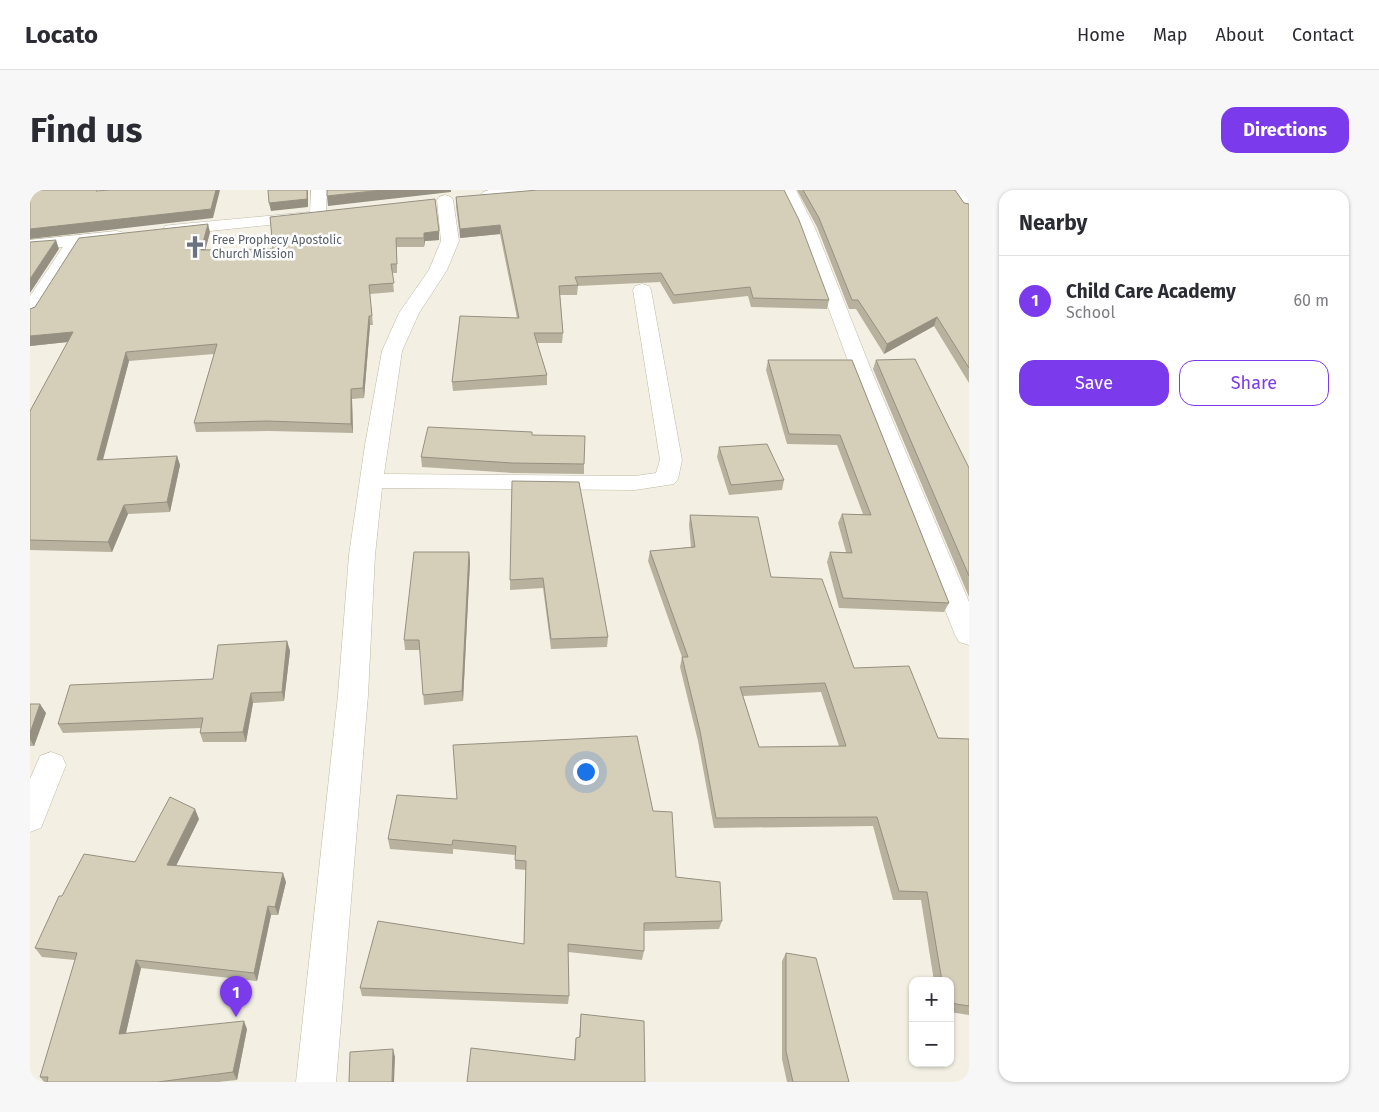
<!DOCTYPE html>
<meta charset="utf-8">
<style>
body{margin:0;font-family:"Fira Sans",sans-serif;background:#f7f7f7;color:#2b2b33}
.controls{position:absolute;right:15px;bottom:15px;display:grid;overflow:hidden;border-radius:10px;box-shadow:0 1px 4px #0004}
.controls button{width:45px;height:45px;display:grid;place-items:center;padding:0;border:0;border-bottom:1px solid #e1e1e2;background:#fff;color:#2b2b33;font:25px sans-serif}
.you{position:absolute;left:555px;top:581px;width:18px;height:18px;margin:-12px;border:4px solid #fff;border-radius:50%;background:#1a73e8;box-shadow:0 0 0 8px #1a73e833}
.badge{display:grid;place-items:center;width:32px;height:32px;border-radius:50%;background:#7c3aed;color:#fff;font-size:16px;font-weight:700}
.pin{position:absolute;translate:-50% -41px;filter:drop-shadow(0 1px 2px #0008)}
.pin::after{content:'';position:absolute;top:26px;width:18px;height:15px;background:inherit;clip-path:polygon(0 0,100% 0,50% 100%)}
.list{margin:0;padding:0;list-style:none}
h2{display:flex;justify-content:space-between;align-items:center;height:65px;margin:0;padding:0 20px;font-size:21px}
h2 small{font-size:16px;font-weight:400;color:#7c7c81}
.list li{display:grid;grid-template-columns:32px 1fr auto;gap:15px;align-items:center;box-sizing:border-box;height:90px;padding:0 20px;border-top:1px solid #e1e1e2}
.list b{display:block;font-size:19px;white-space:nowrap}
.list p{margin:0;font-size:16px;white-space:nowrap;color:#7c7c81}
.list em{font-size:16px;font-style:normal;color:#7c7c81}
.actions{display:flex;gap:10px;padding:15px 20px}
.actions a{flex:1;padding:11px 0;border:1px solid #7c3aed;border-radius:15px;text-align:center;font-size:18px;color:#7c3aed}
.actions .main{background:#7c3aed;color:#fff}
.map{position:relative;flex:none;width:939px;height:892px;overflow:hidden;border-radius:15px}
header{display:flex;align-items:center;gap:30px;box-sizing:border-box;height:70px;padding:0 25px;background:#fff;border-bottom:1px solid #e1e1e2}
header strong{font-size:24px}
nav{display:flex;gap:28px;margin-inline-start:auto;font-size:18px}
.intro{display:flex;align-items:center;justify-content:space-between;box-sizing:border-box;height:120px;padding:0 30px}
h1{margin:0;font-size:35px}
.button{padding:12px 22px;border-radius:15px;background:#7c3aed;color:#fff;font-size:18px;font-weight:700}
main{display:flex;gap:30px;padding:0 30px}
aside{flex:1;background:#fff;border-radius:15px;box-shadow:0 1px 4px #0004}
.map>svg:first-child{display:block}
</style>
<header>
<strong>Locato</strong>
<nav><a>Home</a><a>Map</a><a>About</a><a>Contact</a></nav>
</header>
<div class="intro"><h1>Find us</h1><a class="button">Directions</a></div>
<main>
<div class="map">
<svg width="939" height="892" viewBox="0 0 939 892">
<rect width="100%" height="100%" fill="#f3f0e3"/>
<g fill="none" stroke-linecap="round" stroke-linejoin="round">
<defs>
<g id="minor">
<polygon points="281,0 297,0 296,24 294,28 284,28 277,31 141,45 135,44 133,40 135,36 141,35 280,22"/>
<polygon points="459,0 512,0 510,3 504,5 459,10 453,8 451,5 453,2"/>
<polygon points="750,0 766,0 785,38 842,182 939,412 939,455 929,452 925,445 822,182 769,38"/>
<polygon points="918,0 934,0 939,6 939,22 933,20"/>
<polygon points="415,5 421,7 423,10 429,51 417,80 389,123 372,161 354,284 605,286 626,283 630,270 603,100 605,96 612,94 619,96 621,100 652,270 648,289 644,294 605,300 352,298 345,365 338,505 306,892 266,892 308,505 319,365 335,255 352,161 369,123 399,80 411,51 407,10 409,7"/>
<polygon points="86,41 92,42 95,46 92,50 51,55 7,125 0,127 0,106 33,57 0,60 0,50"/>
<polygon points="21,562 32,566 36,575 11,638 0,642 0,589 10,566"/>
</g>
</defs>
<!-- minor casing -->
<use href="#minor" stroke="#bebaa5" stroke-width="1"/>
<!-- minor -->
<use href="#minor" fill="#fff" fill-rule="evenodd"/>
</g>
<!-- wall -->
<g fill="#b7b19e" fill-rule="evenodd">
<polygon points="767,0 925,0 934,13 939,14 939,193 904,136 854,164 826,119 819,119 787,37"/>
<polygon points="426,7 799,110 797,119 721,117 718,106 643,114 630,92 548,96 547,105 530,105 533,143 532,153 507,153 517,185 517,195 423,201 422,192 487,128 470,44 430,48 426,16"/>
<polygon points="240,27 409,50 395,51 394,57 367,57 367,83 362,83 364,102 340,104 343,135 340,135 334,208 322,209 323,243 239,241 166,242 164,233 184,164 99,171 73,270 147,266 150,275 140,322 98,324 82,362 0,360 0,221 38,152 0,156 0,119 180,42 175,60 243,59"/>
<polygon points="738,170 822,170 919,413 914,422 809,418 797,372 800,362 816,362 808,333 812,324 833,324 807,255 757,254 736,180"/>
<polygon points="846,170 939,278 939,407 843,179"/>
<polygon points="502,245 554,274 554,284 482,283 392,277 391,267"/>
<polygon points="689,257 754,290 752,300 699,305 687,267"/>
<polygon points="482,291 578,447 577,457 521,459 513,398 480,400"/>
<path d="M660,325L741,387L824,478L908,548L939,549V825L920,822V791H904L891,710H863L843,636L684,638L668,551L650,477L652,467L618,371L620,361L661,357L659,335ZM791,502L809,556L729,557L713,506Z"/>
<polygon points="439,362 440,372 433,511 394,515 390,460 375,460 374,450"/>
<polygon points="257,451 260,461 254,511 223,513 216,552 173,552 170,543 171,538 33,543 28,534 183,489"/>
<polygon points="0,514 16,523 4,556 0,556"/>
<polygon points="427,609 623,621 646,687 692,731 689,739 614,741 614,761 612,770 538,762 539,806 538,814 332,806 330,798 494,754 496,680 485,679 485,665 423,659 423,664 360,659 358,649"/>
<polygon points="169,629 146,676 256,692 248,725 241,725 227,791 111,778 96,843 217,839 207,890 188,892 14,892 10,887 45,770 12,767 5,758 32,706 105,672"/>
<polygon points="756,763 819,892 757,892 752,869 752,771"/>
<polygon points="551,824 615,892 544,870 545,855 546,848 549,848"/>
</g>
<!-- shaded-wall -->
<g fill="#959081">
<polygon points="186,0 190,0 183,28 0,49 0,39"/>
<polygon points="278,0 278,17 241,21 239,13"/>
<polygon points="352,0 421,0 421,2 298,16 297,6"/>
<polygon points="178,34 180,42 173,69 171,60"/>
<polygon points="470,35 470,44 430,48 430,39"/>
<polygon points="409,41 409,50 395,51 394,57 394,43"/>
<polygon points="26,50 29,59 0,103 0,89"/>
<polygon points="339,126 340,135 334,208 333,198"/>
<polygon points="907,127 904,136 854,164 857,154"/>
<polygon points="43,142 47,151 0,156 0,146"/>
<polygon points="96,162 99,171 70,280 67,270"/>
<polygon points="321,199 322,209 323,243 321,234"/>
<polygon points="147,266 150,275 140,322 137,312"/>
<polygon points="94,315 98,324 82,362 78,352"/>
<polygon points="439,362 440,372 433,511 432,501"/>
<polygon points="257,451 260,461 254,511 252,502"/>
<polygon points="221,503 223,513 216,552 213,542"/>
<polygon points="10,514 16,523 4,556 0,549 0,543"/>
<polygon points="165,619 169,629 142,684 137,675"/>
<polygon points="253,683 256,692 248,725 245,717"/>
<polygon points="238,716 241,725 227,791 224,783"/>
<polygon points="106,770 111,778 94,851 89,844"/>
<polygon points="214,831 217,839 207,890 203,882"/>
<polygon points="363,859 365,867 364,892 362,892"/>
</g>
<!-- building -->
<g fill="#d5ceb8" stroke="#959081" fill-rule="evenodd">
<polygon points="0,0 67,0 66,1 80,0 186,0 181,19 0,39"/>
<polygon points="238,0 277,0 277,9 239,13"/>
<polygon points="297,0 352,0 297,6"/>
<polygon points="508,0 754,0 769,30 799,110 723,108 720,97 644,105 631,83 545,87 548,95 529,96 533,143 504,143 517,185 422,192 430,126 489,128 470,35 430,39 426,7"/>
<polygon points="773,0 925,0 934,13 939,14 939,178 907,127 857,154 828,110 822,110 789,28"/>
<polygon points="405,9 409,41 394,43 394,48 366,48 367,74 361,74 364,93 339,95 342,126 339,126 333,198 321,199 321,234 237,231 164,233 187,154 96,162 67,270 147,266 137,312 94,315 78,352 0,350 0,221 43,142 0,146 0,119 5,117 49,48 178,34 171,60 243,59 240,27"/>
<polygon points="26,50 0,89 0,52"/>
<polygon points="885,169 939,278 939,386 846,170"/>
<polygon points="738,170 822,170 919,413 813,408 800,362 822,363 812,324 841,325 810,245 759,244"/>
<polygon points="398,237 502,242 502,245 555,246 554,274 482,273 391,267"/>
<polygon points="737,254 754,290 701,295 689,257"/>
<polygon points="482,291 549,292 578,447 521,449 513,388 480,390"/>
<path d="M660,325L728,327L741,387L792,389L824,478L879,476L908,548L939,549V816L920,813V791H912L897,702L869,701L847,627L686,628L670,541L652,467H658L620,361L665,357ZM795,493L816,556L729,557L710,497Z"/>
<polygon points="384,362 439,362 432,501 393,505 389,450 374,450"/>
<polygon points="257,451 252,502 221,503 213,542 170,543 173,528 28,534 40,495 183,489 188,455"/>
<polygon points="0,514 10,514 0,543"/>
<polygon points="607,546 623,621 642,622 646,687 690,692 692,731 614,733 614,761 538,754 539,806 330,798 348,731 494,754 496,671 485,670 486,656 423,650 422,655 358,649 367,605 427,609 423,555"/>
<polygon points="140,607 165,619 137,675 253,683 245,717 238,716 224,783 106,770 89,844 214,831 203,882 128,892 17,892 18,887 10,887 47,763 5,758 29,706 32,706 54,664 105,672"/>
<polygon points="756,763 786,768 819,892 763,892 756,861"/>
<polygon points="551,824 614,831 615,892 437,892 441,858 545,870 546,848 550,847"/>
<polygon points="363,859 362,892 319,892 320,862"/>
</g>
<!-- icons -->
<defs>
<symbol id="church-bare" viewBox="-9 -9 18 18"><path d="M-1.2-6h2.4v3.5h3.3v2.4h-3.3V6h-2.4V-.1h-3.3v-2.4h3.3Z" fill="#6b7280" stroke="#fff" stroke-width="2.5" paint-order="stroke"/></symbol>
</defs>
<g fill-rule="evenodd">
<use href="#church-bare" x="149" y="41" width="32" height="32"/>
</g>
<g text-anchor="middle" stroke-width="5" stroke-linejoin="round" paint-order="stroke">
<!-- far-worship labels -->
<g font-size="12" fill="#5b616d" stroke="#fff" text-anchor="start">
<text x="182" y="54">Free Prophecy Apostolic<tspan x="182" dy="14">Church Mission</tspan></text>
</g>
</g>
</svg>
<div class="controls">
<button>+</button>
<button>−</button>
</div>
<div class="you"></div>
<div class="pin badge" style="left:206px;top:827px">1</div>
</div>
<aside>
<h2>Nearby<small></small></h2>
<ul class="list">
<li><span class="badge">1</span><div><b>Child Care Academy</b><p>School</p></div><em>60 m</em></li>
</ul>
<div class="actions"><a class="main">Save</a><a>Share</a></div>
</aside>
</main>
